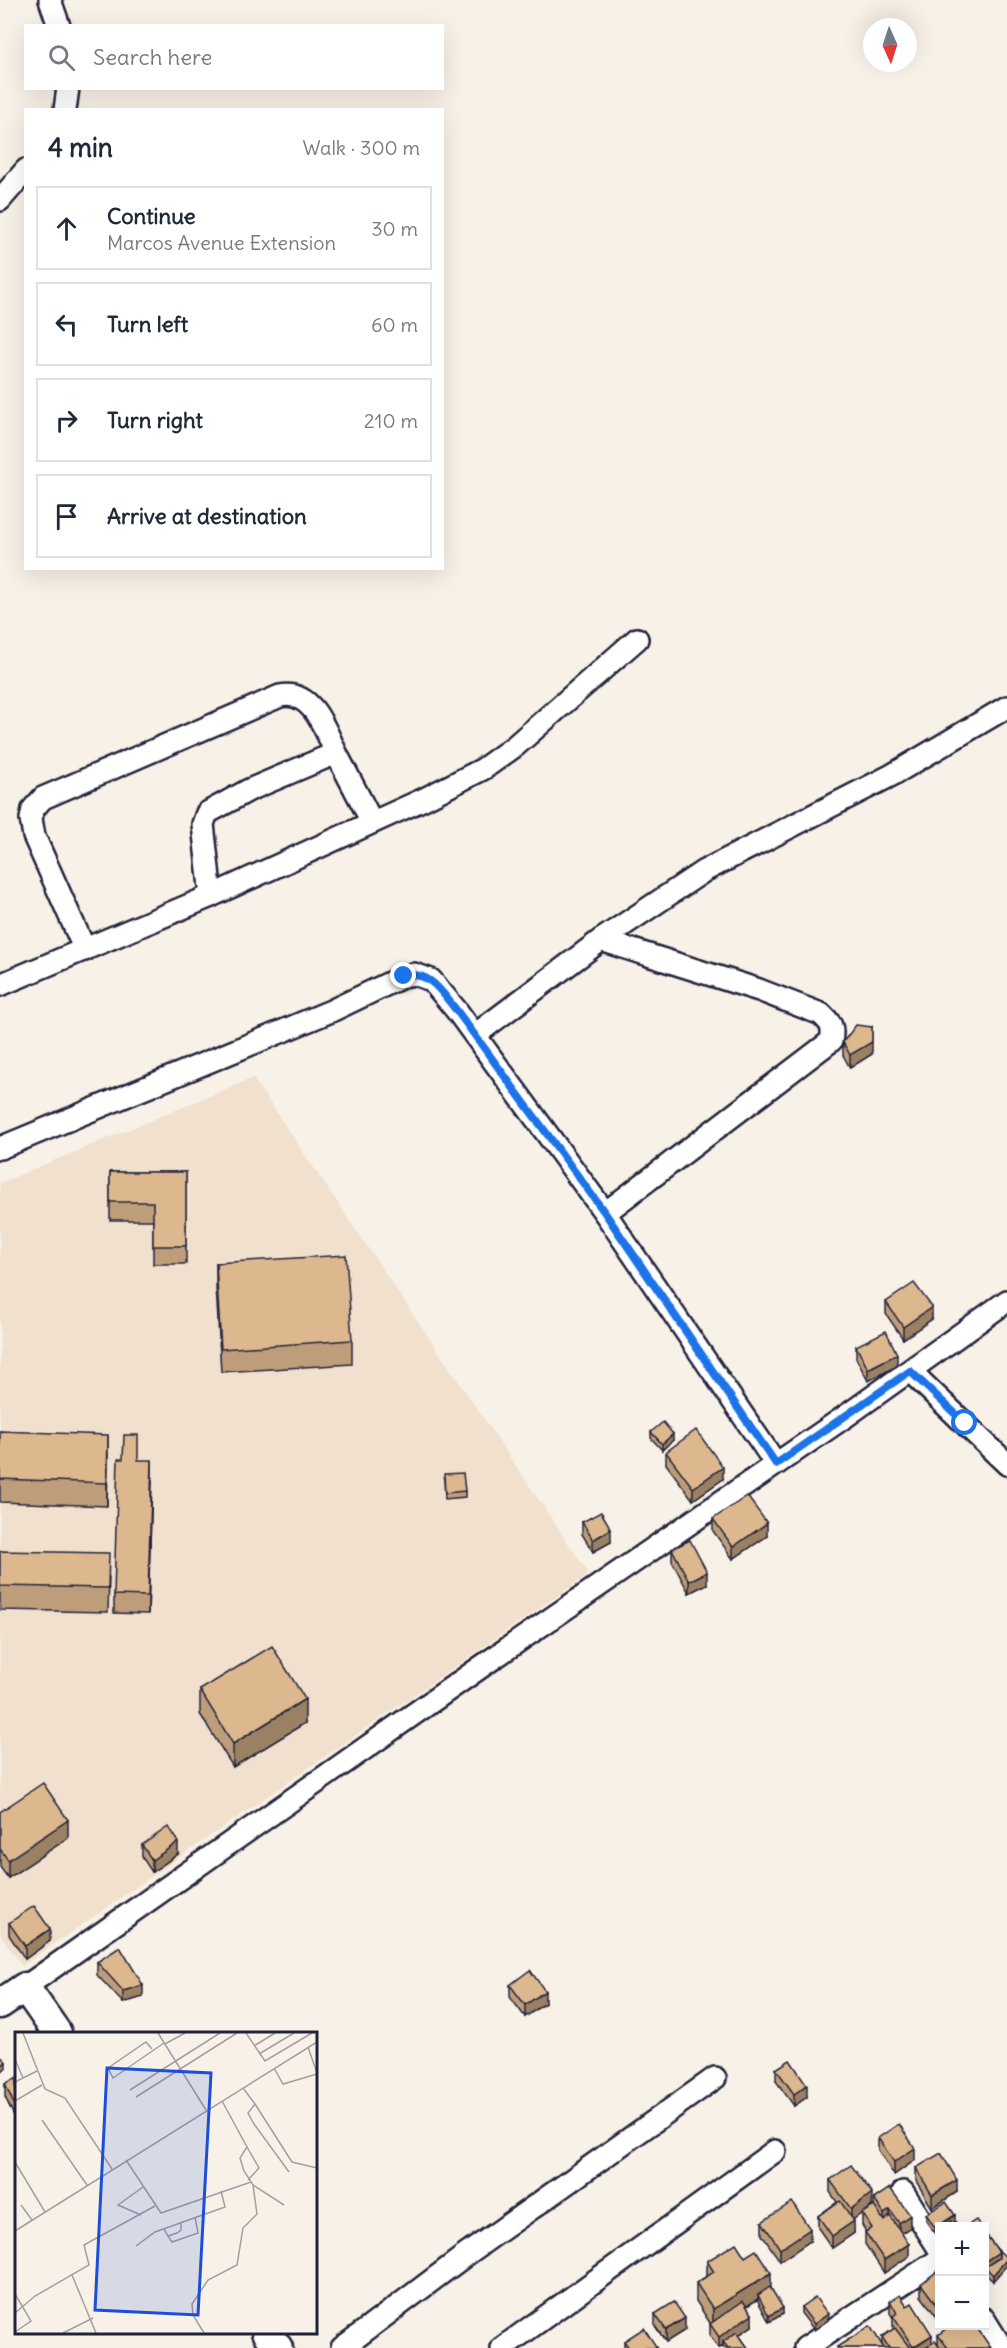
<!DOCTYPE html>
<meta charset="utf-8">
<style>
body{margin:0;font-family:Delius,sans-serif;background:#f6f6f7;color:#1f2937}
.controls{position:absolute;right:18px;bottom:18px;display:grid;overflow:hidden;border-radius:0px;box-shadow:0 6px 24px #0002}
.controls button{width:54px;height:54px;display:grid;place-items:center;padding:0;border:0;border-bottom:2px solid #e0e1e3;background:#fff;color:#1f2937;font:30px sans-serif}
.compass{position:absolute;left:863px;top:18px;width:54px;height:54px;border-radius:50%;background:#fff;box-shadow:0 6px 24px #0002;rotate:177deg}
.stop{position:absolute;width:18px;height:18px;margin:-14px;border:4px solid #1a73e8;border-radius:50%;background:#fff}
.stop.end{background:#1a73e8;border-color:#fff;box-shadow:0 2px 6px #0008}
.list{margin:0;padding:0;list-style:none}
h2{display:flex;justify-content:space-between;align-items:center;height:78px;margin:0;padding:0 24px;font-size:26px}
h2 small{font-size:20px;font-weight:400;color:#747a83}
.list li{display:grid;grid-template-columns:39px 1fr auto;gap:18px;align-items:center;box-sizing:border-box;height:84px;margin:0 12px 12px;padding:0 12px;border:2px solid #e0e1e3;border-radius:0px}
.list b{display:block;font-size:22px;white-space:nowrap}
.list p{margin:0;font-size:20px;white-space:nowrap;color:#747a83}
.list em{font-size:20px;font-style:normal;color:#747a83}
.icon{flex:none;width:33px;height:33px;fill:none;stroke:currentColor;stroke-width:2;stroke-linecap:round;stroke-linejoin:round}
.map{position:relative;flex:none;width:1007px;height:2348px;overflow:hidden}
.search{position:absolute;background:#fff;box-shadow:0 6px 24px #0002;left:24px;top:24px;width:420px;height:66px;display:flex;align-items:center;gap:15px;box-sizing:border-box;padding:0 21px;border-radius:0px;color:#747a83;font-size:22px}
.panel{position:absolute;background:#fff;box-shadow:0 6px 24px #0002;left:24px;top:108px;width:420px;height:462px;border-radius:0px}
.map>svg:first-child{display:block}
</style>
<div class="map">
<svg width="1007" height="2348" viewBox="0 0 1007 2348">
<rect width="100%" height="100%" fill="#f8f1e8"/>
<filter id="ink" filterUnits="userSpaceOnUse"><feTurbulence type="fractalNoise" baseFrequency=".0167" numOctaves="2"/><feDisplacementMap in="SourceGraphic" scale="12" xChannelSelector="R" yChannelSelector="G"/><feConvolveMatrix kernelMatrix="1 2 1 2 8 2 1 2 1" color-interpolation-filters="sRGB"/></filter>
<g filter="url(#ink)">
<!-- built -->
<polygon fill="#f0e0cd" points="253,1078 589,1574 22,1966 0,1934 0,1183"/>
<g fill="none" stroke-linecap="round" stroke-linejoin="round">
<defs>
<g id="street">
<polyline points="50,0 59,26"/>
<polyline points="65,110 68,88"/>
<polyline points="0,200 26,170"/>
<polyline points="211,896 203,824 207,813 249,790 336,753 372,822"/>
<path d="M601,940L759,990L821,1014C831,1023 834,1027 831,1041L605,1213"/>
<path d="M85,950L34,836L31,819L33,809L43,798L280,696C312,689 325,729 336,753"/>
<polyline points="0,985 211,896 424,799 483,769 515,746 637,639"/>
<polyline points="475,1035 601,940 704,871 892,775 1007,707"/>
<polyline points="0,1148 331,1011 404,976 414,974 431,980 457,1011 605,1213 776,1464"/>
<polyline points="910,1371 1007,1464"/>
<polyline points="25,1987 488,1662 846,1416 1007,1301"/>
<polyline points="903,2192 940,2250"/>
<polyline points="984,2319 1002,2348"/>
<polyline points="342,2348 463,2257 715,2078"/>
<polyline points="502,2348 775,2151"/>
<polyline points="805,2348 940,2259"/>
</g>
<g id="secondary">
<polyline points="0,2004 25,1987 57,2033"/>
<polyline points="266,2332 278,2348"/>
</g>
</defs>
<!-- street casing -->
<use href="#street" stroke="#22223b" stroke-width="26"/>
<!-- secondary casing -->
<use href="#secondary" stroke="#22223b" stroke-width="33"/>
<!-- street -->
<use href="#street" stroke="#fff" stroke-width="21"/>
<!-- secondary -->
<use href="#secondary" stroke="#fff" stroke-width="28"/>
</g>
<!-- wall -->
<g fill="#be9e7a" stroke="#22223b" stroke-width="1.5">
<polygon points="843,1042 872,1054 850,1068 843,1055"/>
<polygon points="110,1172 186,1172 186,1264 153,1264 153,1220 110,1220"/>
<polygon points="216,1263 352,1340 352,1364 221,1372 216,1287"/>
<polygon points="886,1302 932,1319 903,1339 886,1314"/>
<polygon points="856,1346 897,1366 868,1381 856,1358"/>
<polygon points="0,1431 108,1459 107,1506 0,1502"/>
<polygon points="651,1432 673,1440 662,1450 651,1438"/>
<polygon points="666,1452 723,1479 693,1500 666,1464"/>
<polygon points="138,1460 152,1478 148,1614 114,1613 114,1595"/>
<polygon points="444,1480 465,1491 465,1497 445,1499"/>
<polygon points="713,1519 767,1536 733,1559 713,1531"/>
<polygon points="582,1522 611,1542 593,1552 582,1534"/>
<polygon points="672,1549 707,1584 689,1593 672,1561"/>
<polygon points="0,1551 109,1577 108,1612 0,1610"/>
<polygon points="200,1690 305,1723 233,1767 200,1714"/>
<polygon points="0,1812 68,1838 8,1878 0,1867"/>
<polygon points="142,1845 178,1854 152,1872 142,1857"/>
<polygon points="9,1923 50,1941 25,1959 9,1935"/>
<polygon points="97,1962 143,1997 123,2003 97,1975"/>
<polygon points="510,1985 545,2003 525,2017 510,1997"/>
<polygon points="776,2069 807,2097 794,2106 776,2081"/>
<polygon points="16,2078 16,2115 14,2116 5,2097 5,2084"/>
<polygon points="878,2138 915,2160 894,2175 878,2150"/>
<polygon points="916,2168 957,2192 932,2208 916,2181"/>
<polygon points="830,2180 872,2206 853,2219 854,2233 832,2248 818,2228 818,2216 837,2202 830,2192"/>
<polygon points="890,2188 910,2228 902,2233 909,2256 884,2273 865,2244 865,2232 866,2232 862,2225 862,2213 874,2206 874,2199"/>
<polygon points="926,2214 955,2222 939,2226 939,2236 939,2232 935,2234 926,2221"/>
<polygon points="762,2222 810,2241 780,2261 762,2235"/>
<polygon points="984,2232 996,2248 993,2281 985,2274"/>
<polygon points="745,2257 771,2288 783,2314 769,2322 758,2301 758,2299 747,2306 752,2326 739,2335 748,2348 723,2348 723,2346 720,2348 718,2348 710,2336 710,2323 696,2301 696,2283 707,2276 707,2261"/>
<polygon points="939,2270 939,2320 921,2296 921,2284"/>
<polygon points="890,2301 932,2343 938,2345 938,2335 991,2348 837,2348 837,2347 882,2344 882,2337 893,2329 893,2318 890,2313"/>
<polygon points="801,2307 828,2320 814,2330 801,2313"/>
<polygon points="655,2314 685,2330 666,2342 655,2326"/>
<polygon points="624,2341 657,2348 624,2348"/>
</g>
<!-- shaded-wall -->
<g fill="#9b8163" stroke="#22223b" stroke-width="1.5">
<polygon points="872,1027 872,1054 850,1068 850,1055"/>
<polygon points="932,1307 932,1319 903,1339 903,1327"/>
<polygon points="897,1354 897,1366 868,1381 868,1369"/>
<polygon points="673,1434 673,1440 662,1450 662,1444"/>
<polygon points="108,1435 108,1459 107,1506 107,1483"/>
<polygon points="152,1460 152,1478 148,1614 148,1596"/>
<polygon points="723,1467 723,1479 693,1500 693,1488"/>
<polygon points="767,1523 767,1536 733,1559 733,1547"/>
<polygon points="611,1529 611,1542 593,1552 593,1540"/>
<polygon points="707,1572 707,1584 689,1593 689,1581"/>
<polygon points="305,1699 305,1723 233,1767 233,1744"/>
<polygon points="68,1820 68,1838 8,1878 8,1860"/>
<polygon points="178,1842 178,1854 152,1872 152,1860"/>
<polygon points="50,1929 50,1941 25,1959 25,1946"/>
<polygon points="143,1985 143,1997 123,2003 123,1991"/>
<polygon points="545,1991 545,2003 525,2017 525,2005"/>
<polygon points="6,2062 6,2068 0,2072 0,2066"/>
<polygon points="807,2085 807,2097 794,2106 794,2094"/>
<polygon points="16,2103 16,2115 14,2116 14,2104"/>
<polygon points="915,2148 915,2160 894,2175 894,2162"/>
<polygon points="957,2180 957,2192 932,2208 932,2195"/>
<polygon points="872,2193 872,2206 851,2221 851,2209"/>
<polygon points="890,2210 890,2222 884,2226 884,2214"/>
<polygon points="910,2215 910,2228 899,2235 899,2223"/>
<polygon points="955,2215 955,2222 947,2226 939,2226 939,2232 935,2234 935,2228"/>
<polygon points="854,2221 854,2233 832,2248 832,2236"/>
<polygon points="810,2229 810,2241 780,2261 780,2249"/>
<polygon points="909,2244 909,2256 884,2273 884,2260"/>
<polygon points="999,2252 999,2264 985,2267 984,2274 984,2262"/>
<polygon points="1007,2259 1007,2265 993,2281 993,2275"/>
<polygon points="771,2273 771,2291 758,2295 758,2299 713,2327 713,2309"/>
<polygon points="783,2308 783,2314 769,2322 769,2316"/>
<polygon points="752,2314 752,2326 725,2344 723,2342 723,2346 719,2348 719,2337"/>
<polygon points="828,2314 828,2320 814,2330 814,2324"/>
<polygon points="685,2318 685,2330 666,2342 666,2330"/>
<polygon points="932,2335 932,2347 931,2348 913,2348"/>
</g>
<!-- building -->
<g fill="#ddb88e" stroke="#22223b" stroke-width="1.5">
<polygon points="856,1025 872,1027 872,1042 850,1055 843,1042"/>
<polygon points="110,1172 186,1172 186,1246 153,1246 153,1202 110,1202"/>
<polygon points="346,1255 352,1340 221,1349 216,1263"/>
<polygon points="914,1283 932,1307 903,1327 886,1302"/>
<polygon points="886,1331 897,1354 868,1369 856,1346"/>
<polygon points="663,1422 673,1434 662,1444 651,1432"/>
<polygon points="696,1430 723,1467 693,1488 666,1452"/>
<polygon points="0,1431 108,1435 107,1483 0,1479"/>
<polygon points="124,1435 138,1435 138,1460 152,1460 148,1596 114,1595 118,1459 123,1459"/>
<polygon points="463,1473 465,1491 445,1493 444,1474"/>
<polygon points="747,1496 767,1523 733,1547 713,1519"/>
<polygon points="601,1512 611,1529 593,1540 582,1522"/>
<polygon points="690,1540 707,1572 689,1581 672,1549"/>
<polygon points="0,1551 109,1553 108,1588 0,1586"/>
<polygon points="272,1646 305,1699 233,1744 200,1690"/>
<polygon points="43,1783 68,1820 8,1860 0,1849 0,1812"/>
<polygon points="168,1827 178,1842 152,1860 142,1845"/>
<polygon points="34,1906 50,1929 25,1946 9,1923"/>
<polygon points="120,1947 143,1985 123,1991 97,1962"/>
<polygon points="530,1970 545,1991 525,2005 510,1985"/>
<polygon points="0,2055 6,2062 0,2066"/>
<polygon points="790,2060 807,2085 794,2094 776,2069"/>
<polygon points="16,2078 16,2103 14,2104 5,2084"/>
<polygon points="899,2124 915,2148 894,2162 878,2138"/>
<polygon points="941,2153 957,2180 932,2195 916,2168"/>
<polygon points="851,2165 872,2193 851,2209 830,2180"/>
<polygon points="890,2188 910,2215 899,2223 890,2210 884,2214 874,2199"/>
<polygon points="840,2201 854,2221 832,2236 818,2216"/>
<polygon points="792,2202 810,2229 780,2249 762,2222"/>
<polygon points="946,2202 955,2215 935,2228 926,2214"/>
<polygon points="874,2206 884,2221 890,2216 909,2244 884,2260 865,2232 872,2228 862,2213"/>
<polygon points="976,2220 981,2226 967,2226"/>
<polygon points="951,2221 955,2226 942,2226"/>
<polygon points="984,2232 999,2252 984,2262"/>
<polygon points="736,2243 745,2257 756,2250 771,2273 713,2309 696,2283 714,2272 707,2261"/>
<polygon points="996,2248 1007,2258 1007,2259 993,2275 985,2267 999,2258 999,2252"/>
<polygon points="939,2270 939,2308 921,2284"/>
<polygon points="770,2287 783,2308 769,2316 758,2295"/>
<polygon points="900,2295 907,2306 912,2303 932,2335 913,2347 893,2316 897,2313 890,2301"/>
<polygon points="815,2297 828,2314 814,2324 801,2307"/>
<polygon points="743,2301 752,2314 719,2337 710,2324"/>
<polygon points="674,2302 685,2318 666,2330 655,2314"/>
<polygon points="951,2325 975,2325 991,2348 948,2348 938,2335"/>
<polygon points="870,2326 884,2348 838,2348 837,2347"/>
<polygon points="644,2328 657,2348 629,2348 624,2341"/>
<polygon points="895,2328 910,2348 889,2348 882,2337"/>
<polygon points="737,2332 748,2348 728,2348 723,2342"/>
<polygon points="935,2341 940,2348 926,2348"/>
</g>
</g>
<g fill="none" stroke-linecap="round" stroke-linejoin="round" filter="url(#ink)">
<!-- route -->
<path stroke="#1a73e8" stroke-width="8" d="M404,976C430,970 442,993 457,1011L605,1213L776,1464L910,1371L965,1423"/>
</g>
<!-- overview -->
<g transform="translate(15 2032)">
<rect width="302" height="302" fill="#f8f1e8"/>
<path fill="none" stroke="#a29ea3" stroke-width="1.5" d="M8,1L30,57L50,66L97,137M143,1L191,78M231,1L250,29L297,1M150,12L170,1M239,14L260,1M293,15L302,41M137,17L131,10L93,36L98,46L149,11M244,22L279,1M0,27L8,46M259,36L268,52L302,42M0,50L22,39M228,56L240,72L233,81L239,92L274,140M115,58L205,1M121,65L222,1M0,69L27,53M207,69L232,115L225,126L229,139L238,153L269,173M240,72L277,130L302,136M27,88L72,153M232,115L244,136L233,148M111,128L146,181L236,150M0,130L30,180M6,173L17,188M126,183L103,173L128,155M149,197L153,204L162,201L166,198V190M0,199L302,10M153,204L157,210L183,201L180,185M121,214L140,200L210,175L206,159M57,243L81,301M0,262L16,289L0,300M0,281L20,264L74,233L69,213L140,174M48,301L78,286M189,301L178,283L177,272L193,248L222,233L228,196L242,182L238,153"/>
<path fill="#1d4ed8" fill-opacity="0.15" stroke="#1d4ed8" stroke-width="3" d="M92,36L196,41L183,283L80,278Z"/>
<rect width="302" height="302" fill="none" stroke="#22223b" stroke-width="3"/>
</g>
</svg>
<div class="controls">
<button>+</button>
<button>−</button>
</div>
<svg class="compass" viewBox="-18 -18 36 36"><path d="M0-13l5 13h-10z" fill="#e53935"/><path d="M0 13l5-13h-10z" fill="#747a83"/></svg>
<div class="stop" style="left:965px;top:1423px"></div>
<div class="stop end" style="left:404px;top:976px"></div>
<div class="search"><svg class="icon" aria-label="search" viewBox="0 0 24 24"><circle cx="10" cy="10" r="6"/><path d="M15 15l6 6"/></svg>Search here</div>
<section class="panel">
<h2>4 min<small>Walk · 300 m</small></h2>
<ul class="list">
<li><svg class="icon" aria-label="ahead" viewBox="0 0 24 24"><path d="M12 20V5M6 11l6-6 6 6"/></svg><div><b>Continue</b><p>Marcos Avenue Extension</p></div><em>30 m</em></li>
<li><svg class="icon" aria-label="left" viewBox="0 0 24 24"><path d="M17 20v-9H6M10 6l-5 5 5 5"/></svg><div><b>Turn left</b></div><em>60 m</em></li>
<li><svg class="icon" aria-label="right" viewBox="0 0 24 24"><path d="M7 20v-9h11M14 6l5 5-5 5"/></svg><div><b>Turn right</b></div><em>210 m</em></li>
<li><svg class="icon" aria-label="arrive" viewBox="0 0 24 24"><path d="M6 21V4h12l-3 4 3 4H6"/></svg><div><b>Arrive at destination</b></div></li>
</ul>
</section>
</div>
